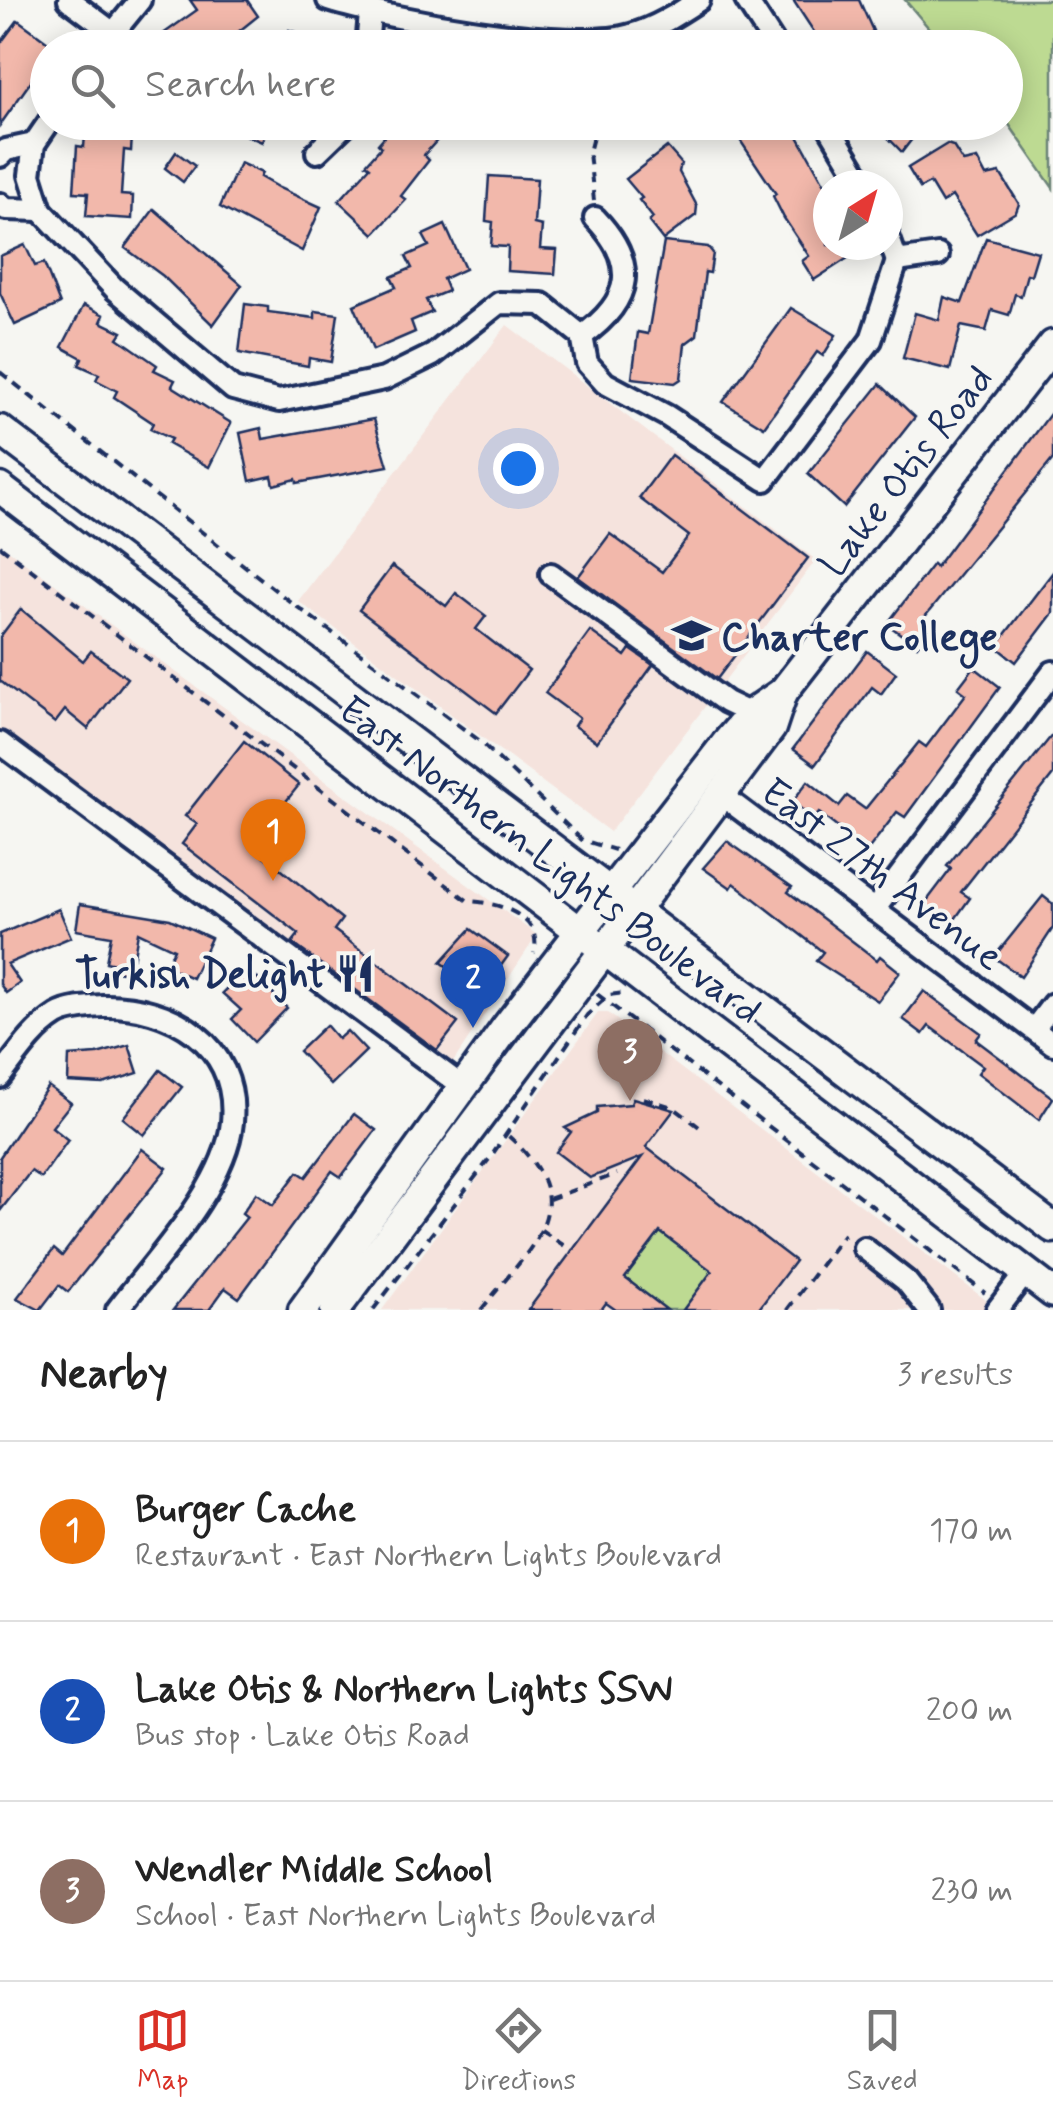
<!DOCTYPE html>
<meta charset="utf-8">
<style>
body{margin:0;font-family:Mynerve,sans-serif;background:#f2f2f2;color:#222}
.compass{position:absolute;left:813px;top:170px;width:90px;height:90px;border-radius:50%;background:#fff;box-shadow:0 5px 25px #0003;rotate:37deg}
.you{position:absolute;left:518px;top:468px;width:35px;height:35px;margin:-25px;border:8px solid #fff;border-radius:50%;background:#1a73e8;box-shadow:0 0 0 15px #1a73e833}
.badge{display:grid;place-items:center;width:65px;height:65px;border-radius:50%;background:#d93025;color:#fff;font-size:32px;font-weight:700}
.pin{position:absolute;translate:-50% -82px;filter:drop-shadow(0 2px 5px #0008)}
.pin::after{content:'';position:absolute;top:52px;width:35px;height:30px;background:inherit;clip-path:polygon(0 0,100% 0,50% 100%)}
.list{margin:0;padding:0;list-style:none}
h2{display:flex;justify-content:space-between;align-items:center;height:130px;margin:0;padding:0 40px;font-size:42px}
h2 small{font-size:32px;font-weight:400;color:#767676}
.list li{display:grid;grid-template-columns:65px 1fr auto;gap:30px;align-items:center;box-sizing:border-box;height:180px;padding:0 40px;border-top:2px solid #e0e0e0}
.list b{display:block;font-size:38px;white-space:nowrap}
.list p{margin:0;font-size:32px;white-space:nowrap;color:#767676}
.list em{font-size:32px;font-style:normal;color:#767676}
.icon{flex:none;width:55px;height:55px;fill:none;stroke:currentColor;stroke-width:2;stroke-linecap:round;stroke-linejoin:round}
.map{position:relative;flex:none;width:1053px;height:1310px;overflow:hidden}
.search{position:absolute;background:#fff;box-shadow:0 5px 25px #0003;left:30px;right:30px;top:30px;height:110px;display:flex;align-items:center;gap:25px;box-sizing:border-box;padding:0 35px;border-radius:55px;color:#767676;font-size:38px}
.sheet{height:670px;background:#fff}
nav{display:flex;justify-content:space-around;align-items:center;box-sizing:border-box;height:140px;border-top:2px solid #e0e0e0;background:#fff;font-size:28px;color:#767676}
nav a{display:grid;justify-items:center;gap:5px}
nav .on{color:#d93025}
.map>svg:first-child{display:block}
</style>
<div class="map">
<svg width="1053" height="1310" viewBox="0 0 1053 1310">
<rect width="100%" height="100%" fill="#f6f6f2"/>
<filter id="ink" filterUnits="userSpaceOnUse"><feTurbulence type="fractalNoise" baseFrequency=".01" numOctaves="2"/><feDisplacementMap in="SourceGraphic" scale="20" xChannelSelector="R" yChannelSelector="G"/><feConvolveMatrix kernelMatrix="1 2 1 2 8 2 1 2 1" color-interpolation-filters="sRGB"/></filter>
<g filter="url(#ink)">
<!-- built -->
<g fill="#f5e3dd">
<polygon points="507,325 816,560 610,832 298,601"/>
<polygon points="0,544 537,935 446,1073 0,740"/>
<polygon points="598,1013 608,1013 999,1310 382,1310"/>
</g>
<!-- green -->
<g fill="#bdda92" stroke="#6c8478" stroke-width="2.5">
<polygon points="905,0 1053,0 1053,188 1006,120 1006,48 945,47"/>
<polygon points="660,1232 712,1271 683,1310 667,1310 625,1278"/>
</g>
<!-- building -->
<g fill="#f2b8ab" stroke="#1b2f5e" stroke-width="2.5">
<polygon points="190,0 247,0 258,16 218,48 172,48 163,34 197,10"/>
<polygon points="793,0 859,0 873,31 868,35 886,48 816,48 820,41"/>
<polygon points="18,20 48,42 48,57 0,125 0,44"/>
<polygon points="289,30 334,45 334,48 283,48"/>
<polygon points="133,122 131,151 124,150 121,195 133,196 132,219 86,216 88,193 74,192 77,146 84,147 86,123"/>
<polygon points="215,122 269,122 262,142"/>
<polygon points="397,122 424,122 440,137 424,155 429,160 401,196 406,200 374,234 339,201 370,167 366,164 381,147 378,144"/>
<polygon points="728,122 790,122 828,190 828,245 868,245 814,280 802,261 809,256 784,218 773,196 776,194"/>
<polygon points="873,122 925,122 902,152"/>
<polygon points="947,144 953,146 963,162 977,159 986,176 1000,173 1019,204 1016,212 977,235 952,196 942,203 930,183 920,188 908,168"/>
<polygon points="667,147 681,163 679,172 697,206 696,215 663,240 649,222 653,218 639,200 642,198 626,179"/>
<polygon points="176,152 195,166 183,182 165,168"/>
<polygon points="240,163 262,173 260,177 279,188 321,207 302,251 220,207"/>
<polygon points="489,176 537,179 534,224 542,226 540,249 557,250 555,274 507,271 508,247 491,246 493,222 486,221"/>
<polygon points="154,209 242,285 213,325 163,276 125,248"/>
<polygon points="445,225 465,269 443,279 448,291 426,300 432,312 411,321 415,332 373,350 354,305 396,287 391,277 412,268 406,256 429,246 423,235"/>
<polygon points="986,238 1038,252 1031,275 1027,274 1021,296 1015,294 1009,315 992,310 986,331 961,326 950,370 903,358 915,313 939,320 944,297 962,303"/>
<polygon points="664,242 708,247 713,253 710,273 705,272 697,335 685,344 681,379 675,383 632,378 638,332 648,334"/>
<polygon points="25,245 35,266 44,263 60,304 15,325 0,293 0,256"/>
<polygon points="245,304 268,307 268,312 315,318 315,311 338,314 331,362 309,358 308,366 239,353"/>
<polygon points="84,305 104,315 101,322 122,332 118,338 157,365 154,370 175,380 172,386 231,423 209,467 168,444 171,439 150,429 153,423 114,397 117,391 96,380 99,374 79,365 82,358 62,347"/>
<polygon points="791,308 836,335 823,356 817,352 764,427 723,402"/>
<polygon points="880,384 915,417 844,507 808,474"/>
<polygon points="1053,410 1053,459 923,619 932,626 917,646 887,624 933,564 936,567"/>
<polygon points="374,419 388,466 297,483 296,479 274,485 272,476 250,481 240,433 261,428 263,439"/>
<polygon points="671,455 808,558 717,679 578,577 610,534 662,572 689,536 639,498"/>
<polygon points="392,566 446,606 456,593 486,616 476,629 529,670 496,713 359,610"/>
<polygon points="1053,572 1053,613 1016,662 996,646"/>
<polygon points="21,609 83,661 91,651 127,678 88,729 65,710 55,723 0,681 0,637"/>
<polygon points="590,631 625,656 630,649 653,665 597,742 574,726 579,718 545,693"/>
<polygon points="867,651 896,673 881,694 872,687 815,765 793,749"/>
<polygon points="974,667 1000,687 905,817 897,812 867,851 819,813 814,819 792,802 808,781 839,806 847,796 865,809 919,742 926,747 966,694 958,688"/>
<polygon points="1053,734 1053,775 961,892 970,898 950,926 923,906 951,869 947,866"/>
<polygon points="244,741 299,785 251,845 342,919 334,930 458,1023 437,1050 292,943 299,934 182,844 197,824 185,816"/>
<polygon points="727,841 792,887 788,892 877,960 880,956 900,972 878,1001 816,961 823,952 734,883 731,888 703,868"/>
<polygon points="1043,896 1053,904 1053,928 1021,977 994,957"/>
<polygon points="80,904 170,919 211,938 192,978 166,966 174,949 138,932 131,973 114,971 115,964 106,962 111,936 76,930"/>
<polygon points="59,909 71,937 7,964 20,983 6,993 0,984 0,934"/>
<polygon points="471,929 508,956 482,992 441,962"/>
<polygon points="247,968 287,1008 254,1042 232,1019 241,1010 222,993"/>
<polygon points="924,991 981,1033 976,1040 1053,1098 1039,1120 978,1073 983,1066 929,1026 923,1034 903,1019"/>
<polygon points="326,1025 338,1039 347,1031 366,1051 331,1085 299,1051"/>
<polygon points="129,1045 138,1073 103,1084 68,1082 69,1056 97,1054"/>
<polygon points="160,1070 182,1087 144,1135 123,1118"/>
<polygon points="48,1086 71,1103 52,1127 68,1140 41,1178 31,1171 0,1211 0,1157"/>
<polygon points="633,1098 674,1110 646,1147 795,1261 758,1310 683,1310 712,1271 660,1232 625,1278 667,1310 616,1310 606,1303 601,1310 528,1310 642,1157 590,1178 556,1152 571,1132 565,1128 597,1113 597,1107 631,1104"/>
<polygon points="354,1114 376,1130 341,1177 332,1171 239,1298 225,1288 209,1310 173,1310 247,1217 242,1213 256,1193 273,1205 298,1172 306,1177"/>
<polygon points="142,1149 167,1168 68,1292 59,1285 40,1310 17,1298 54,1249 62,1256"/>
</g>
<g fill="none" stroke-linecap="round" stroke-linejoin="round">
<defs>
<g id="minor">
<polyline points="69,0 112,32"/>
<path d="M328,0C389,19 572,53 631,35C656,28 678,14 699,0"/>
<polyline points="746,0 777,48"/>
<polyline points="101,48 140,0"/>
<polyline points="367,48 370,13"/>
<polyline points="49,122 34,144 30,175 41,210 115,289 233,389 279,401 384,379 433,355 499,303 542,304 582,336 587,363 605,383 667,416 765,480 871,340 897,261"/>
<polyline points="826,122 864,185"/>
<polyline points="317,152 348,122"/>
<polyline points="0,156 6,150 34,144"/>
<polyline points="0,204 6,209 41,210"/>
<polyline points="888,236 897,261 938,255"/>
<path d="M582,336C633,300 638,263 595,218"/>
<polyline points="551,574 726,702 751,714"/>
<polyline points="0,743 463,1087"/>
<polyline points="720,794 1053,1044"/>
<polyline points="874,910 1053,672"/>
<polyline points="1034,1029 1053,1004"/>
<path d="M0,1077C17,1055 33,1030 57,1015C69,1008 88,1007 102,1006C170,1004 239,1044 232,1122C226,1186 155,1260 117,1310"/>
<polyline points="864,1248 906,1281 929,1310"/>
<polyline points="997,1310 1026,1272"/>
</g>
<g id="major">
<polyline points="0,430 1053,1228"/>
<polyline points="0,488 1053,1293"/>
<polyline points="303,1310 507,1026 727,742 751,714 783,692 1053,345"/>
<polyline points="335,1310 771,728 783,692"/>
</g>
</defs>
<!-- minor casing -->
<use href="#minor" stroke="#1b2f5e" stroke-width="28"/>
<!-- major casing -->
<use href="#major" stroke="#1b2f5e" stroke-width="35"/>
<!-- path -->
<g stroke="#1b2f5e" stroke-width="4" stroke-dasharray="10 8" stroke-linecap="butt">
<polyline points="594,201 589,152 597,122"/>
<polyline points="0,372 284,597 480,741 582,840 615,850"/>
<path d="M0,546L468,901C496,902 544,915 534,953"/>
<polyline points="597,994 985,1293"/>
<polyline points="643,1098 673,1107 702,1129"/>
<polyline points="549,1199 617,1174"/>
<polyline points="541,1230 572,1251"/>
<polyline points="373,1310 490,1158 587,1015 609,995 625,993"/>
<path d="M481,1310C533,1243 588,1205 506,1134"/>
<polyline points="787,1310 844,1234"/>
</g>
<!-- minor -->
<use href="#minor" stroke="#f6f6f2" stroke-width="20"/>
<!-- major -->
<use href="#major" stroke="#f6f6f2" stroke-width="28"/>
</g>
</g>
<!-- icons -->
<defs>
<symbol id="university-bare" viewBox="-9 -9 18 18"><path d="M0-5L7-2L0 1L-7-2ZM-4 1L0 2.5L4 1V4Q0 6-4 4Z" fill="#1b2f5e" stroke="#f6f6f2" stroke-width="2.5" paint-order="stroke"/></symbol>
<symbol id="restaurant-bare" viewBox="-9 -9 18 18"><path d="M-5-6h1v4h1v-4h1v4h1v-4h1v5L-1.5 .5V6h-2V.5L-5-1ZM5-6V6H3V1.5H1.5Q1.5-4 5-6Z" fill="#1b2f5e" stroke="#f6f6f2" stroke-width="2.5" paint-order="stroke"/></symbol>
</defs>
<g fill-rule="evenodd">
<use href="#university-bare" x="664" y="608" width="55" height="55"/>
<use href="#restaurant-bare" x="328" y="946" width="55" height="55"/>
</g>
<g text-anchor="middle" stroke-width="8" stroke-linejoin="round" paint-order="stroke">
<!-- street labels -->
<g font-size="40" fill="#1b2f5e" stroke="#f6f6f2">
<text transform="translate(905 470) rotate(-52)" y="14">Lake Otis Road</text>
<text transform="translate(551 859) rotate(37)" y="14">East Northern Lights Boulevard</text>
<text transform="translate(883 873) rotate(37)" y="14">East 27th Avenue</text>
</g>
<!-- poi labels -->
<g font-size="40" font-weight="bold" fill="#1b2f5e" stroke="#f6f6f2" text-anchor="start">
<text x="721" y="650">Charter College</text>
<text x="326" y="987" text-anchor="end">Turkish Delight</text>
</g>
</g>
</svg>
<svg class="compass" viewBox="-18 -18 36 36"><path d="M0-13l5 13h-10z" fill="#e53935"/><path d="M0 13l5-13h-10z" fill="#767676"/></svg>
<div class="you"></div>
<div class="pin badge" style="left:273px;top:881px;background:#e8710a">1</div>
<div class="pin badge" style="left:473px;top:1028px;background:#1a4fb4">2</div>
<div class="pin badge" style="left:630px;top:1101px;background:#8d6e63">3</div>
<div class="search"><svg class="icon" aria-label="search" viewBox="0 0 24 24"><circle cx="10" cy="10" r="6"/><path d="M15 15l6 6"/></svg>Search here</div>
</div>
<section class="sheet">
<h2>Nearby<small>3 results</small></h2>
<ul class="list">
<li><span class="badge" style="background:#e8710a">1</span><div><b>Burger Cache</b><p>Restaurant · East Northern Lights Boulevard</p></div><em>170 m</em></li>
<li><span class="badge" style="background:#1a4fb4">2</span><div><b>Lake Otis &amp; Northern Lights SSW</b><p>Bus stop · Lake Otis Road</p></div><em>200 m</em></li>
<li><span class="badge" style="background:#8d6e63">3</span><div><b>Wendler Middle School</b><p>School · East Northern Lights Boulevard</p></div><em>230 m</em></li>
</ul>
</section>
<nav>
<a class="on"><svg class="icon" aria-label="map" viewBox="0 0 24 24"><path d="M3 6l6-2 6 2 6-2v14l-6 2-6-2-6 2zM9 4v14M15 6v14"/></svg>Map</a>
<a><svg class="icon" aria-label="directions" viewBox="0 0 24 24"><path d="M12 3l9 9-9 9-9-9zM9 14v-3h6M13 9l2 2-2 2"/></svg>Directions</a>
<a><svg class="icon" aria-label="saved" viewBox="0 0 24 24"><path d="M7 4h10v16l-5-4-5 4z"/></svg>Saved</a>
</nav>
